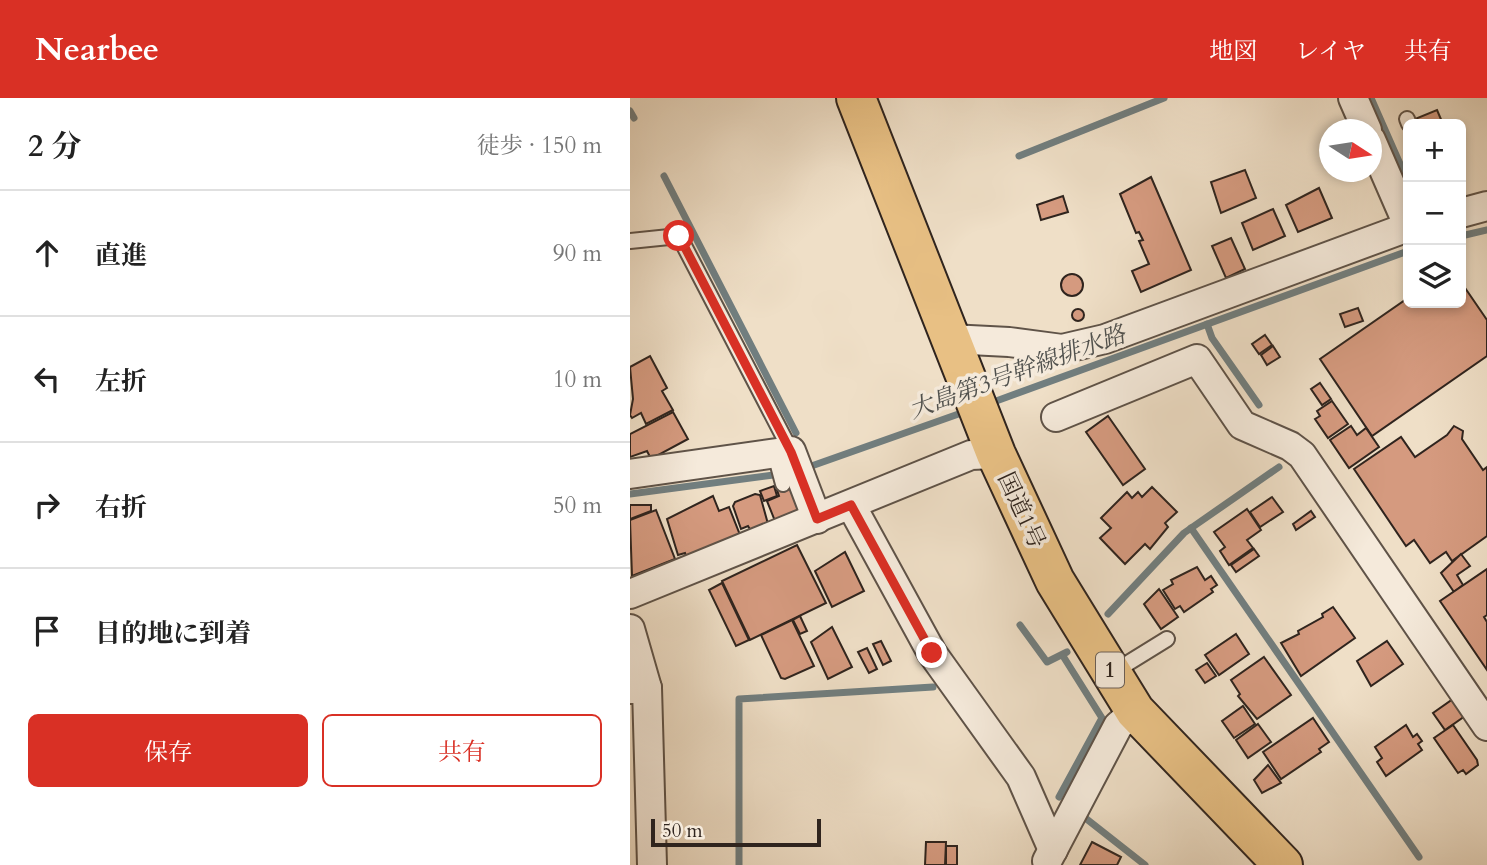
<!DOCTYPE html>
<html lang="ja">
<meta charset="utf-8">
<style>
body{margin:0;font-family:Cardo,"Noto Serif JP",serif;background:#f2f2f2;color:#222}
.controls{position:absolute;right:21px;top:21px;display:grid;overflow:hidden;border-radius:10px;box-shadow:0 4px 10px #0003}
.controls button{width:63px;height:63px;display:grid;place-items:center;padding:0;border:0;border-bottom:2px solid #e0e0e0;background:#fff;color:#222;font:35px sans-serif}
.compass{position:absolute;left:689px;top:21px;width:63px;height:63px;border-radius:50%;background:#fff;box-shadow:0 4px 10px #0003;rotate:102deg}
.scale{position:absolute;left:21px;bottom:18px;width:170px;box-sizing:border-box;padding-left:7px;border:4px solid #2f241e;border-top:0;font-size:19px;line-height:24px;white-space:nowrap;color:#2f241e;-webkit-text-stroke:5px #f5eadb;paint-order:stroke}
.stop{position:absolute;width:21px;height:21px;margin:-16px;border:5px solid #d93025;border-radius:50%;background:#fff}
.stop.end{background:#d93025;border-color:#fff;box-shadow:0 2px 7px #0008}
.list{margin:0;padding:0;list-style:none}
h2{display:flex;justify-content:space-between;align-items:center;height:91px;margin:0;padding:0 28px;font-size:30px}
h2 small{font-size:23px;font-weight:400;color:#767676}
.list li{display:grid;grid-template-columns:46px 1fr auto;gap:21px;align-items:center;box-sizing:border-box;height:126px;padding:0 28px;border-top:2px solid #e0e0e0}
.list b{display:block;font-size:26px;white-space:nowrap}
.list em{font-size:23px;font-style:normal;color:#767676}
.actions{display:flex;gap:14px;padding:21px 28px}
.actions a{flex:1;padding:16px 0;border:2px solid #d93025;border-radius:10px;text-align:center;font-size:24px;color:#d93025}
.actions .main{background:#d93025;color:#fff}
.icon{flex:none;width:38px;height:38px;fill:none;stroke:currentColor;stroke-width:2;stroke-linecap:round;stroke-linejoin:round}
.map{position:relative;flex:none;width:857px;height:767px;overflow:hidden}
header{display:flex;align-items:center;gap:42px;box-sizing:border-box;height:98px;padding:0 35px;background:#d93025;color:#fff}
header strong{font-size:33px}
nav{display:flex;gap:38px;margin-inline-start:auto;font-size:24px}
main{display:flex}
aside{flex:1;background:#fff}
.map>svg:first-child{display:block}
</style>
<header>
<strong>Nearbee</strong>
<nav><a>地図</a><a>レイヤ</a><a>共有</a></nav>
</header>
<main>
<aside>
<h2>2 分<small>徒歩 · 150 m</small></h2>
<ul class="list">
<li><svg class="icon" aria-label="ahead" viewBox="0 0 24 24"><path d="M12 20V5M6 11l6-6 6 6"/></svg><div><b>直進</b></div><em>90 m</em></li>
<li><svg class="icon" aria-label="left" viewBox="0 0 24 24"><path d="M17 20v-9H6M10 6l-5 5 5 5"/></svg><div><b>左折</b></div><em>10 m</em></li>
<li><svg class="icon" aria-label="right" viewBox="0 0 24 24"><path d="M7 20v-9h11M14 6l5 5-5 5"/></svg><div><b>右折</b></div><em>50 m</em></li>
<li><svg class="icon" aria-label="arrive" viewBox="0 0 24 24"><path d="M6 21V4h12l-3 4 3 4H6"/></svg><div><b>目的地に到着</b></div></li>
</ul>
<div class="actions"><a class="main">保存</a><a>共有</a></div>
</aside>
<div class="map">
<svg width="857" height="767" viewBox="0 0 857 767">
<rect width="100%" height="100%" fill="#efdfc7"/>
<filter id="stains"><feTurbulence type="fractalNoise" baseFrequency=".00286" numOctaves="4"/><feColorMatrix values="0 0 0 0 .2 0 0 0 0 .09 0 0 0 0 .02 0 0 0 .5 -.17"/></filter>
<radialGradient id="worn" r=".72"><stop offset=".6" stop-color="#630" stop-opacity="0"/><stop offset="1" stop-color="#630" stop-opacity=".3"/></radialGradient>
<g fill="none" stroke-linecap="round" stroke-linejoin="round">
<!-- stream -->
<g stroke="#717e7f" stroke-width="7">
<polyline points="741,0 778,84"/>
<polyline points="0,13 4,20"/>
<polyline points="389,58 534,0"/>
<polyline points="34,78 166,335"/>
<polyline points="831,138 857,132"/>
<polyline points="577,226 582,240 629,307"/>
<polyline points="358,306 778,153"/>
<polyline points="173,371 337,313"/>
<polyline points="0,396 151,376"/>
<polyline points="561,430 789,759"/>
<polyline points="478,516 554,435 649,369"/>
<polyline points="390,527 417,564 437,554"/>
<polyline points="429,699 472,620 433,558"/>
<polyline points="454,719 515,767"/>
<polyline points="109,767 109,601 303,589"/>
</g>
</g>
<!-- building -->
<g fill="#d59a7f" stroke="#2f241e" stroke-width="2">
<polygon points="807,12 813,26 787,26 785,21"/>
<polygon points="615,72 626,100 591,115 581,84"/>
<polygon points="521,79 561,172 511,194 502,173 519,166 509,143 513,142 509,134 506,135 490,96"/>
<polygon points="689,90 702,120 668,134 656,107"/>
<polygon points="433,98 438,114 411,122 407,107"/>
<polygon points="643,111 655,138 623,152 612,125"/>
<polygon points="601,140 615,171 596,180 582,148"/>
<circle cx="442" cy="187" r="11"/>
<polygon points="831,184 857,222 857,258 742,338 690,261 778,200 778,205 831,205"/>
<polygon points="728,210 733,223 715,229 710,216"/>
<circle cx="448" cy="217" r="6"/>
<polygon points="635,237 642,247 629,256 622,246"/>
<polygon points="643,248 650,259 637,267 631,257"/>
<polygon points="20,258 37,290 32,293 43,312 16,326 11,315 2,320 0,317 3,301 0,269"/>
<polygon points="690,285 701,301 692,307 681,291"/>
<polygon points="702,303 718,326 698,340 685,321 690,318 687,313"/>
<polygon points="43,314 58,341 21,361 17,353 0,359 0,336"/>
<polygon points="478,318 515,371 493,387 456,334"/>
<polygon points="721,328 727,337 736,330 749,349 719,370 700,342"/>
<polygon points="824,328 833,333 832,341 853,372 857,369 857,438 822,463 816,454 800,465 784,442 776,448 724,371 771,339 785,359 817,337"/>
<polygon points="160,387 174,411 145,423 137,403 149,398 147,392"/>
<polygon points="144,388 147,398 134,403 130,393"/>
<polygon points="522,389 547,414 535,425 538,429 520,451 515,446 495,466 470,440 481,430 471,420 497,394 502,400 508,394 512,399"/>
<polygon points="125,396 130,397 138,426 121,433 118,428 111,431 103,408 105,404"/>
<polygon points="83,398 89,413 99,409 110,437 56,458 55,455 48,457 37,421"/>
<polygon points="642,399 653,414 630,429 620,414"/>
<polygon points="0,407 21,407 21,413 0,421"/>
<polygon points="617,411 631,432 617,442 623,450 599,467 590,453 595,449 584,434"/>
<polygon points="26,412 45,461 2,478 0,422"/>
<polygon points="681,413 685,419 666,432 663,426"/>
<polygon points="167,447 196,505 120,542 92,483"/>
<polygon points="624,451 629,458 606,474 601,467"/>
<polygon points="215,454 234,493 202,509 185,473"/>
<polygon points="831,456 840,468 827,477 833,487 824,494 811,475"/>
<polygon points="567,469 575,482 581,478 587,487 581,491 583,494 554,514 550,508 545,511 533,492 543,486 541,482"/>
<polygon points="857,471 857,517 854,519 857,524 857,572 810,503"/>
<polygon points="92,485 119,542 106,548 79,492"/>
<polygon points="529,491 548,519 531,531 514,506"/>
<polygon points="703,509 725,540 671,578 651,545 669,536 668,533 693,519 692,516"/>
<polygon points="170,518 177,533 170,536 163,522"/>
<polygon points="162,522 184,568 155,581 151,580 131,537"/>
<polygon points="202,529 222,569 198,581 181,544"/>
<polygon points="606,536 619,556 589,577 575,557"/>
<polygon points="251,543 261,563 253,567 243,546"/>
<polygon points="757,543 773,566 741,588 727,563"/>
<polygon points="237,550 247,571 239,575 228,554"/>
<polygon points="634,559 661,597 627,621 608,598 610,596 601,582"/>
<polygon points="577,565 586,578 575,585 566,572"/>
<polygon points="823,601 835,618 815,632 803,615"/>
<polygon points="613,608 625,626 604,640 592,623"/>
<polygon points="683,620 699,644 689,651 691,654 651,681 633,654"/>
<polygon points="628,626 641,644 618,660 606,642"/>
<polygon points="776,627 783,639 787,636 792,643 788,646 792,652 756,678 747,664 752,660 745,649"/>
<polygon points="823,627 847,662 848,667 836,676 833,672 828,675 804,640"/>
<polygon points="638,667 651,685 632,695 624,682"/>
<polygon points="296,744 316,744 315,767 295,767"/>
<polygon points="462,744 491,759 487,767 450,767"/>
<rect x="316" y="748" width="11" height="19"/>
</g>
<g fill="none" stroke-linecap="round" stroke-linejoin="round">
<defs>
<g id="service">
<polyline points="777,21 779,26"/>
<polyline points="0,143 49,138 161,353"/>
<polyline points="145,356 153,386"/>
<polyline points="482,575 537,541"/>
</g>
<g id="minor">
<polyline points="723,0 737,32"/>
<polyline points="741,42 778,127"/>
<polyline points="831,115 857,108"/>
<polyline points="320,241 379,244 432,251 475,241 778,129"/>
<polyline points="426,319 567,261 612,327 660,348 672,357 857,628"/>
<polyline points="0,376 161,353 187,421"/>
<polyline points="221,407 302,555 391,679 423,752"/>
<polyline points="0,496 341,357 366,356"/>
<polyline points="0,531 17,590"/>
<polyline points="0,591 17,590 22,767"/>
<polyline points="417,763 488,628 505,613"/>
</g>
<polyline id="trunk" points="226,0 366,356 425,483 505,613 653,767"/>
</defs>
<!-- service casing -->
<use href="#service" stroke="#5f5348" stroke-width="18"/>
<!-- minor casing -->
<use href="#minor" stroke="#5f5348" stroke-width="32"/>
<!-- trunk casing -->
<use href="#trunk" stroke="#2f241e" stroke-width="42"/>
<!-- service -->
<use href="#service" stroke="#f5eadb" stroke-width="14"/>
<!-- minor -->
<use href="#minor" stroke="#f5eadb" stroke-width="28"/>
<!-- trunk -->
<use href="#trunk" stroke="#e8c084" stroke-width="38"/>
</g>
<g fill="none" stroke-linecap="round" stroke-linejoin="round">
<!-- route -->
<polyline stroke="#d93025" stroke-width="9" points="49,138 161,354 187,421 221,407 302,555"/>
</g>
<g text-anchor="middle" stroke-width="7" stroke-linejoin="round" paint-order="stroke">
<!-- shield labels -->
<rect fill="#f5eadb" stroke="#6a5f57" stroke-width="2" x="466" y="554.5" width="28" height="35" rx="5"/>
<g font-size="21" font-weight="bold" fill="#2f241e">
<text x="480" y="579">1</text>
</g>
<!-- street labels -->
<g font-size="23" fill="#2f241e" stroke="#f5eadb">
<text transform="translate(392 412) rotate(65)" y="8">国道1号</text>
</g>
<!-- water labels -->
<g font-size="24" font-style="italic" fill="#50514e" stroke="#f5eadb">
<text transform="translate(387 274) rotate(-20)" y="8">大島第3号幹線排水路</text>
</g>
</g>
<rect width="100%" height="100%" filter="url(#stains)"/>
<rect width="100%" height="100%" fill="url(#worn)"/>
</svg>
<div class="controls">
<button>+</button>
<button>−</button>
<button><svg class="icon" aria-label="layers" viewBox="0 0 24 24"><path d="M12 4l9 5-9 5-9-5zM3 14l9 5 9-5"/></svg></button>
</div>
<svg class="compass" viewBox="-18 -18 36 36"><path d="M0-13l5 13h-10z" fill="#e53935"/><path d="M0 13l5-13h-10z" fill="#767676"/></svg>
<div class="scale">50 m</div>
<div class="stop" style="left:49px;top:138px"></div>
<div class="stop end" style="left:302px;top:555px"></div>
</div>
</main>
